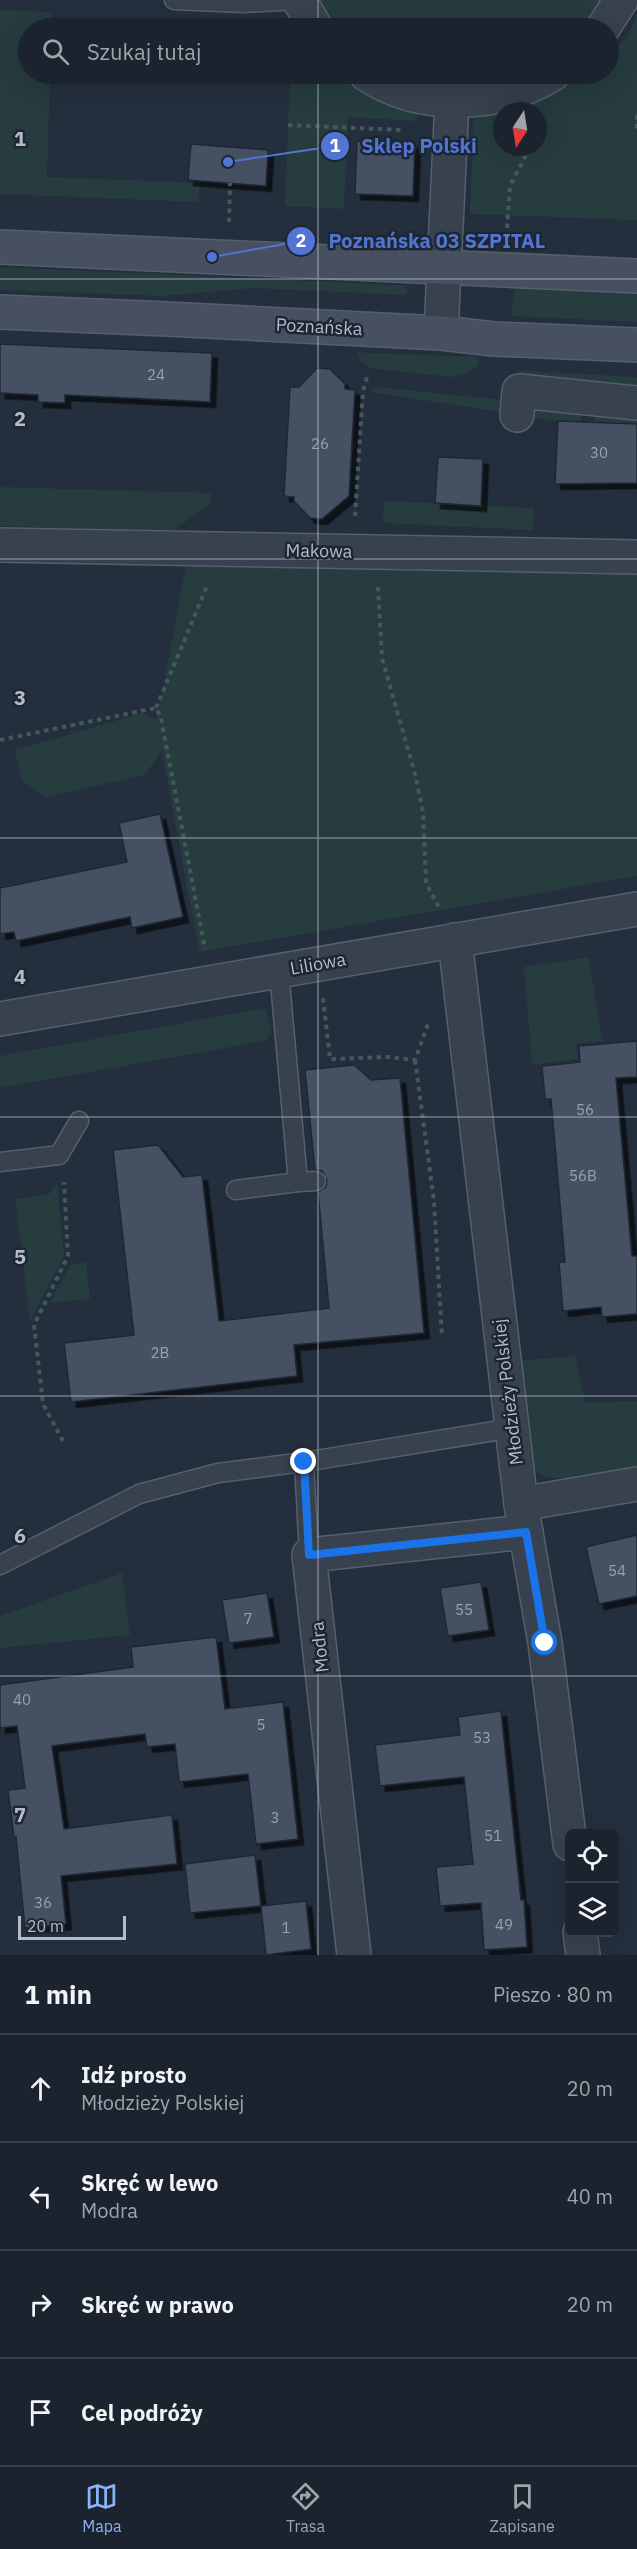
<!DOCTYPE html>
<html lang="pl">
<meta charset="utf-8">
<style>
body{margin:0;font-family:"IBM Plex Sans",sans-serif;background:#282f3a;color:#f1f3f6}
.controls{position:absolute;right:18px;bottom:18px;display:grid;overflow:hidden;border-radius:9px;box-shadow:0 6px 24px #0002}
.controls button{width:54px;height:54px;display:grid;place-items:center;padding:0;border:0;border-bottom:2px solid #39404a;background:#1b232e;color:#f1f3f6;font:30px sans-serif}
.compass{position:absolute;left:493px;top:102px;width:54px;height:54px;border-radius:50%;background:#1b232e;box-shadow:0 6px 24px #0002;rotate:192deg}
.scale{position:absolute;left:18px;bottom:15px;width:108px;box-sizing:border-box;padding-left:6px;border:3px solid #b4bcc9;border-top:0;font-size:16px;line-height:21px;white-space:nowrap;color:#b4bcc9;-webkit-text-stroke:4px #1d2633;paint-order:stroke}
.stop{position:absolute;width:18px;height:18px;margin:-14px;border:4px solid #1a73e8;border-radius:50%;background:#fff}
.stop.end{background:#1a73e8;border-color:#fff;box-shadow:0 2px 6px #0008}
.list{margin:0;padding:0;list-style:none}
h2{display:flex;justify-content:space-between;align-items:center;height:78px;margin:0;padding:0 24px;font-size:26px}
h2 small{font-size:20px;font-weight:400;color:#a0a4aa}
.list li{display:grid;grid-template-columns:39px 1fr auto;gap:18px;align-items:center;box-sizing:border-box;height:108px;padding:0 24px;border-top:2px solid #39404a}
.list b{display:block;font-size:22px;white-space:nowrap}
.list p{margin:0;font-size:20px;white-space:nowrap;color:#a0a4aa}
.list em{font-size:20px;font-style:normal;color:#a0a4aa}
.icon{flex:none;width:33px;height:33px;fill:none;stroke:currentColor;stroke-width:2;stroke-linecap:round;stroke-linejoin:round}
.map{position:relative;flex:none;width:637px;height:1955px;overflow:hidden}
.search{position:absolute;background:#1b232e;box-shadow:0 6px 24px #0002;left:18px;right:18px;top:18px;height:66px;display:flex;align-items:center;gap:15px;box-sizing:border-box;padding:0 21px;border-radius:33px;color:#a0a4aa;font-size:22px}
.sheet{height:510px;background:#1b232e}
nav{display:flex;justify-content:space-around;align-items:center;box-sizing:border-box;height:84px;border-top:2px solid #39404a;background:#1b232e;font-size:16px;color:#a0a4aa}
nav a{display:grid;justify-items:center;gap:3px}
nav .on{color:#8ab4f8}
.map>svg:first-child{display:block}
</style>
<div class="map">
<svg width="637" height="1955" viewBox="0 0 637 1955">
<defs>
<filter id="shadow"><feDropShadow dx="5.5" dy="5.5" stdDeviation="0" flood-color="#0009"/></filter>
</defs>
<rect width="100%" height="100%" fill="#242f3e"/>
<!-- green -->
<g fill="#263c3f" fill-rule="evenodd">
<polygon points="319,0 606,0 586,28 340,28"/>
<polygon points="0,10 52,12 52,28 28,28 28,74 50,74 47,177 200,183 199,202 0,194"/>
<path d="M637,16V220L470,214L474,110L521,103L554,93L585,74H608L609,55L626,38ZM502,111H538V147H502Z"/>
<polygon points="290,74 347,74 365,85 418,107 417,121 348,117 344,209 285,206"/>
<path d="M405,74H522C483,85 444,89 405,74Z"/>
<polygon points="0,267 398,285 405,286 409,291 404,295 253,288 163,296 0,290"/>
<polygon points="514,288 637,293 637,322 511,316"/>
<polygon points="357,352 370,353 479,357 478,365 469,373 452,377 370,368 360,360"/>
<polygon points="514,370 637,377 637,393 548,384"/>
<polygon points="377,387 637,414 637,424 594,422 595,414 581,413 581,422 558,421 371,392"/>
<polygon points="0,487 211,493 210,504 172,531 0,526"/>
<polygon points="384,501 534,508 533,530 383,523"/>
<polygon points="187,560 637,573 637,876 199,952 162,750 145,775 46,797 21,780 15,750 142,713 157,720"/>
<polygon points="589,957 602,1041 576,1044 577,1059 532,1065 524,967"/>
<polygon points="265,1008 272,1033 265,1041 0,1088 0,1056"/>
<polygon points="57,1183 64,1256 30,1321 15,1199 49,1194"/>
<polygon points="86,1262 90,1299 50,1303 70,1265"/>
<polygon points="575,1356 585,1403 637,1401 637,1469 564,1479 545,1477 532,1467 518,1361"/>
<polygon points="122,1573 130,1635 0,1648 0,1616"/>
</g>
<!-- building -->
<g fill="#455162" stroke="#1f2835" stroke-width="1.5" filter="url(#shadow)">
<polygon points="357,141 415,143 413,196 355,194"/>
<polygon points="191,144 268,150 266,186 188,180"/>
<polygon points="0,344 212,353 210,402 65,395 65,403 38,402 38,395 0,393"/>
<polygon points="317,368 330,369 345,384 345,389 355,390 349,496 322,519 310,518 294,501 294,497 284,496 290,387 299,387"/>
<polygon points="558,421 637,424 637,483 555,484"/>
<polygon points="438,457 483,459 481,506 435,503"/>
<polygon points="160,814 183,917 132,928 130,917 16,941 14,932 0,934 0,888 127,862 119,823"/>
<polygon points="637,1041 637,1077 616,1078 632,1256 637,1256 637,1314 602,1317 601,1307 563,1311 559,1262 565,1262 551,1099 545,1099 542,1066 580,1062 579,1046"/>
<polygon points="354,1065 371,1080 400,1078 424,1333 294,1345 297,1376 71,1402 64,1343 134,1335 113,1150 158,1145 183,1177 202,1175 219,1321 329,1308 318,1192 326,1187 327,1180 322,1171 315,1170 305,1070"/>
<polygon points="637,1535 637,1596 599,1604 586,1547"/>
<polygon points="481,1582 489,1630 448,1636 440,1588"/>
<polygon points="267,1593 274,1637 229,1643 222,1600"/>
<polygon points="216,1637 225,1709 283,1702 298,1839 256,1844 248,1774 179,1782 175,1744 147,1747 145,1734 52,1746 64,1829 172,1815 177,1864 61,1876 66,1924 25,1928 16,1837 14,1837 8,1790 25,1788 17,1726 0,1728 0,1685 133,1667 131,1647"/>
<polygon points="501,1711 521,1900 524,1900 527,1947 484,1950 481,1903 440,1906 436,1867 473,1864 464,1777 380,1786 375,1745 460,1735 458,1717"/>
<polygon points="255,1855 261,1906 190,1913 185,1864"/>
<polygon points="306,1901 311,1949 266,1955 261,1906"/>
</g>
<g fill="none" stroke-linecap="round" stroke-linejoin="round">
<defs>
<g id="service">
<polyline points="174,0 243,3 296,0"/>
<polyline points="279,971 298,1182 316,1181"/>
<polyline points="0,1162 59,1155 79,1121"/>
<polyline points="236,1190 298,1182"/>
<polyline points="304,1462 513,1428"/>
<polyline points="0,1565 139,1494 218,1473 304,1462 309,1555"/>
</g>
<g id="minor">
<polyline points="299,0 316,28"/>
<polyline points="603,28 621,0"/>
<path d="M366,74C420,110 498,108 553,74"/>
<polyline points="441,333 452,100"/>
<polyline points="517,415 519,391 637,403"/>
<polyline points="0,545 637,557"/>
<polyline points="455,940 521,1504 545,1643 570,1844"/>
<polyline points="0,1019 637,909"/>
<polyline points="521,1504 637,1484"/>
<polyline points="580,1932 583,1955"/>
<polyline points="354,1955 309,1555 526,1532"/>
</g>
<g id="secondary">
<polyline points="0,247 637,276"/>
<polyline points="0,312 167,319 441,333 494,339 637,345"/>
</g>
</defs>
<!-- service casing -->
<use href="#service" stroke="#565f6c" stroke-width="21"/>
<!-- minor casing -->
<use href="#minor" stroke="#565f6c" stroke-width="36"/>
<!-- secondary casing -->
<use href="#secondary" stroke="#565f6c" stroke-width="36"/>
<!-- path -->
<g stroke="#44595c" stroke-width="4" stroke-dasharray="4.5 4.5" stroke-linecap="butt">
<polyline points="637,115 637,130"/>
<polyline points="288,125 403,130"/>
<polyline points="538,131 544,118"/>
<polyline points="229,222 230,183"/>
<polyline points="507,228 510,186 530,147"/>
<polyline points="355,516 363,391 367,377"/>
<polyline points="378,587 382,658 415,774 423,812 426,883 440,909"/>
<polyline points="156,708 208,584"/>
<polyline points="0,740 156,708 161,718 205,949"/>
<polyline points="323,998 330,1059 387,1057 415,1060 428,1024"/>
<polyline points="415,1060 434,1201 442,1337"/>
<polyline points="63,1441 43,1404 34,1325 68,1256 64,1182"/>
</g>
<!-- service -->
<use href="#service" stroke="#38414e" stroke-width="18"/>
<!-- minor -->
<use href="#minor" stroke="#38414e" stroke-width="33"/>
<!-- secondary -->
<use href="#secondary" stroke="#465061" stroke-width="33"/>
</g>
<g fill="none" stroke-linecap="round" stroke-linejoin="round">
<!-- route -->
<polyline stroke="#1a73e8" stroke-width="8" points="304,1462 309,1555 526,1532 545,1643"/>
</g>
<!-- grid -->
<path fill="none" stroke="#b4bcc9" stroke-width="1.5" stroke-opacity="0.55" d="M318,0V28M318,74V1955M0,279H637M0,559H637M0,838H637M0,1117H637M0,1396H637M0,1676H637"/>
<g text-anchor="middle" stroke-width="5" stroke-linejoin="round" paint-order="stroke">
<!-- number labels -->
<g font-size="15" fill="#98a1af">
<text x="156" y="380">24</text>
<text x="320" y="449">26</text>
<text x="599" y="458">30</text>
<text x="585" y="1115">56</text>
<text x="583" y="1181">56B</text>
<text x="160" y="1358">2B</text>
<text x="617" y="1576">54</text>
<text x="464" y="1615">55</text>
<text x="248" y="1624">7</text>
<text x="22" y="1705">40</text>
<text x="261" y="1730">5</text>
<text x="482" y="1743">53</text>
<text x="275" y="1823">3</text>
<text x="493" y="1841">51</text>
<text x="43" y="1908">36</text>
<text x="504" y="1930">49</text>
<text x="286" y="1933">1</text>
</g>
<!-- street labels -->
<g font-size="18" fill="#b4bcc9" stroke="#1d2633">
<text transform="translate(319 327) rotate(3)" y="6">Poznańska</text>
<text transform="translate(319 551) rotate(1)" y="6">Makowa</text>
<text transform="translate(318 964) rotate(-10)" y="6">Liliowa</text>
<text transform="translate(508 1392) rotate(-97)" y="6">Młodzieży Polskiej</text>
<text transform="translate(320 1647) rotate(-96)" y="6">Modra</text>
</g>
</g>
<g font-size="20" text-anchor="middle" font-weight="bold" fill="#b4bcc9" stroke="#1d2633" stroke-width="5" stroke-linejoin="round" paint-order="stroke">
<text x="20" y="146">1</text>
<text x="20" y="426">2</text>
<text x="20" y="705">3</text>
<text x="20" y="984">4</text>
<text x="20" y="1264">5</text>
<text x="20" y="1543">6</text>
<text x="20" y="1822">7</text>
</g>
<!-- callouts -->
<path fill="none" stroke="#5274d3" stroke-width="2" d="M228 162L335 146M212 257L301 241"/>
<g fill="#5274d3" stroke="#1d2633" stroke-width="2">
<circle cx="228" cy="162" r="6"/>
<circle cx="212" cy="257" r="6"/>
<circle cx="335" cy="146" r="15"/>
<circle cx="301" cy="241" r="15"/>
</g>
<g font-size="18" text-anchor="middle" font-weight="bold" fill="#fff">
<text x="335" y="152">1</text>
<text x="301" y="247">2</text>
</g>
<g font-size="20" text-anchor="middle" font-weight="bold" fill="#5274d3" stroke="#1d2633" stroke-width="5" stroke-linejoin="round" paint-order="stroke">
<text x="419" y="153">Sklep Polski</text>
<text x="437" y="248">Poznańska 03 SZPITAL</text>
</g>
</svg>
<div class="controls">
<button><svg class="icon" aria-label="locate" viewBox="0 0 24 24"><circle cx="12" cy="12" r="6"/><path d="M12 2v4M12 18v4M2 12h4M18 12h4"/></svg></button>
<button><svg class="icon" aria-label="layers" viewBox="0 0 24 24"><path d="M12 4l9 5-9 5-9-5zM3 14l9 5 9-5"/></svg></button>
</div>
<svg class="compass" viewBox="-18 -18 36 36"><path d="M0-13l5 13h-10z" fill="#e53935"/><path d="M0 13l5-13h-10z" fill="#a0a4aa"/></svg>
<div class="scale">20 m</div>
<div class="stop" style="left:545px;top:1643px"></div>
<div class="stop end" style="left:304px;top:1462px"></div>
<div class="search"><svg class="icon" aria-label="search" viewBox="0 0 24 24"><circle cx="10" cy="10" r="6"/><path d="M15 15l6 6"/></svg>Szukaj tutaj</div>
</div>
<section class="sheet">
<h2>1 min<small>Pieszo · 80 m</small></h2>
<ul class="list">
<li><svg class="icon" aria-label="ahead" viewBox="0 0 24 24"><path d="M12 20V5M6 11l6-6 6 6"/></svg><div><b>Idź prosto</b><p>Młodzieży Polskiej</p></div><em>20 m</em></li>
<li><svg class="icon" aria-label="left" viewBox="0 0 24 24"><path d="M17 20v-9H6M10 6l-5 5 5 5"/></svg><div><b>Skręć w lewo</b><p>Modra</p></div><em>40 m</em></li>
<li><svg class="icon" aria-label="right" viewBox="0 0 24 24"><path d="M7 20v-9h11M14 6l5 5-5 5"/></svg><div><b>Skręć w prawo</b></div><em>20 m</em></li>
<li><svg class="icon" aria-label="arrive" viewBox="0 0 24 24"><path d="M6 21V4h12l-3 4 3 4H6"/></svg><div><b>Cel podróży</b></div></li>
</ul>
</section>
<nav>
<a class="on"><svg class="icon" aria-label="map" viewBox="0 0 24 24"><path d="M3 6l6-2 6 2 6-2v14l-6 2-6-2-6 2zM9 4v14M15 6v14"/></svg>Mapa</a>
<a><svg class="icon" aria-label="directions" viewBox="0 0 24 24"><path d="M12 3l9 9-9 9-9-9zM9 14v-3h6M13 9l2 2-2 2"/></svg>Trasa</a>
<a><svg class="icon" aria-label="saved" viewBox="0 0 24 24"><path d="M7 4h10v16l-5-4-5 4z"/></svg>Zapisane</a>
</nav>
